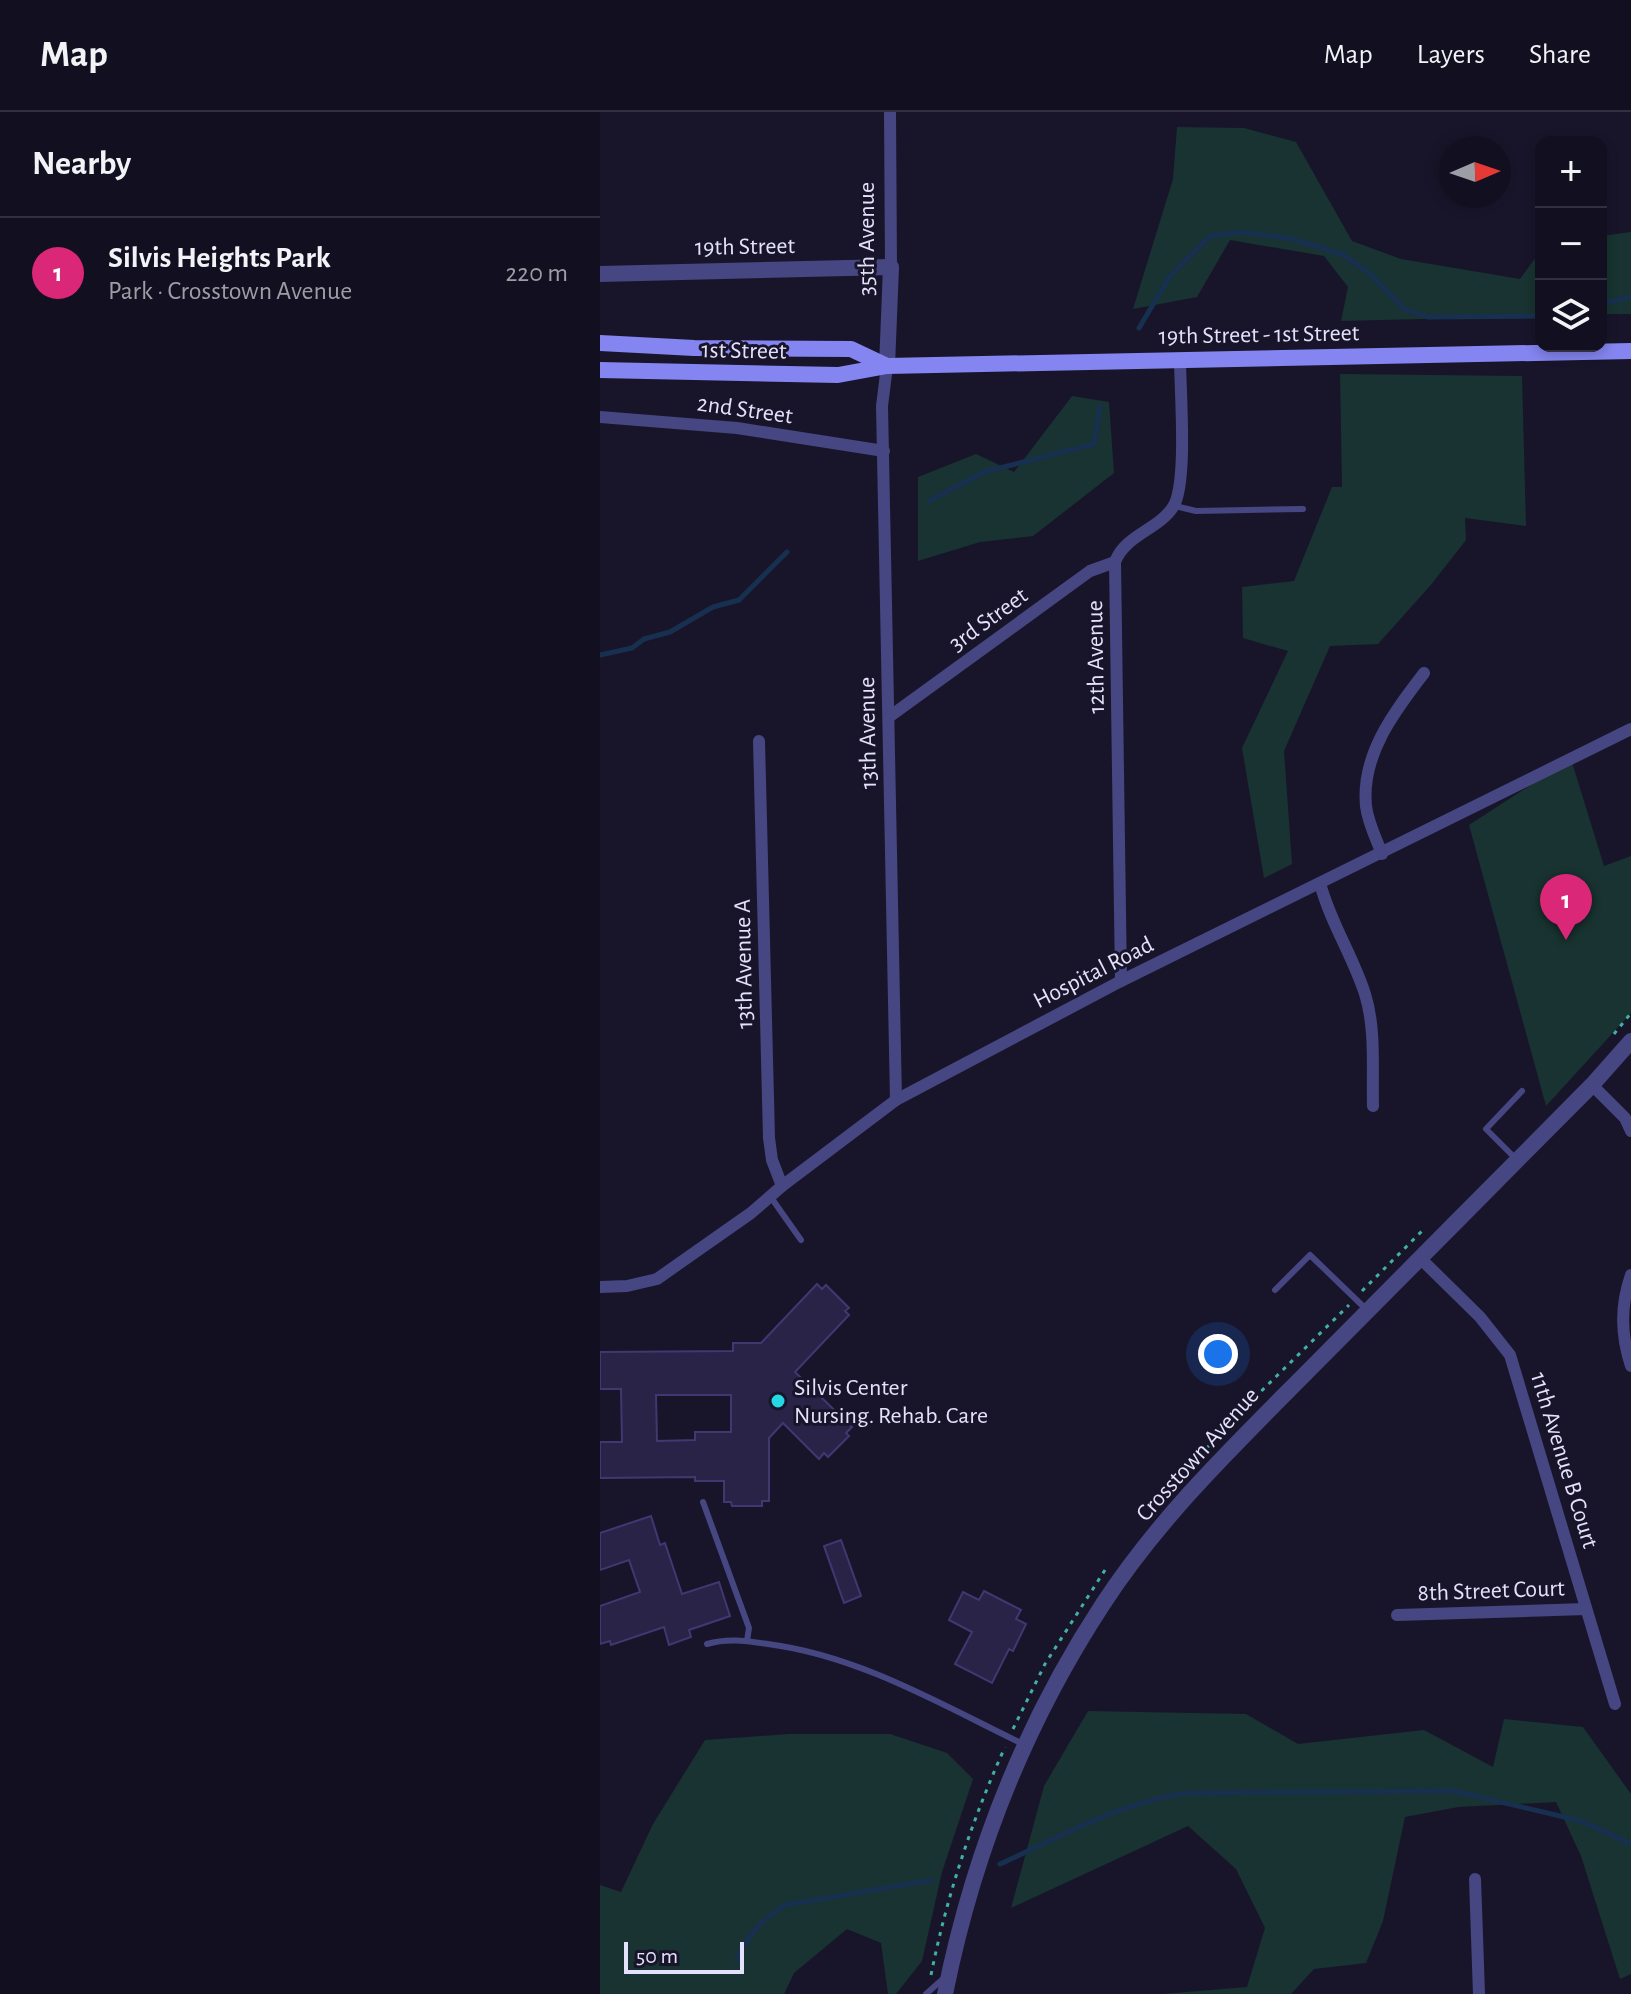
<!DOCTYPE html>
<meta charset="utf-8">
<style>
body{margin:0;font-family:"Alegreya Sans",sans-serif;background:#1b1929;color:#f1f3f6}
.controls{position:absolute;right:24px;top:24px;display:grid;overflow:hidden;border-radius:16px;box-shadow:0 4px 12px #0003}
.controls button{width:72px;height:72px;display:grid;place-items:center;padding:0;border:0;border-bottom:2px solid #31303e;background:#121020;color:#f1f3f6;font:40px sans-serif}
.compass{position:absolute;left:839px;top:24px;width:72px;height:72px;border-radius:50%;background:#121020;box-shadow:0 4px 12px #0003;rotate:88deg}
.scale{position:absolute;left:24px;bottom:20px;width:120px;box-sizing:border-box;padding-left:8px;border:4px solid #e3e1fb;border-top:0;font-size:22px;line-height:28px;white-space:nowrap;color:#e3e1fb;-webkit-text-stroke:6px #18152a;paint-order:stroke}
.you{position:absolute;left:618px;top:1242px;width:28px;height:28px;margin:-20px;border:6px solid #fff;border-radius:50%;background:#1a73e8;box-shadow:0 0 0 12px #1a73e833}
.badge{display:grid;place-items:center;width:52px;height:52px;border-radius:50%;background:#db2777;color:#fff;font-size:26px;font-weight:700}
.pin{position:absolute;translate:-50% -66px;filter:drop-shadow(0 2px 4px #0008)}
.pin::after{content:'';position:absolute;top:42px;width:28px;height:24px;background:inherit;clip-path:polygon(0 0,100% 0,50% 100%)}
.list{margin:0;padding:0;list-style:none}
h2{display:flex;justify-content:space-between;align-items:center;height:104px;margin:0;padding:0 32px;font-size:34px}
h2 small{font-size:26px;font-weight:400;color:#9c9da5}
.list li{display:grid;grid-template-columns:52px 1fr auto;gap:24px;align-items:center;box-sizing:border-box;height:112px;padding:0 32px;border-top:2px solid #31303e}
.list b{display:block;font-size:30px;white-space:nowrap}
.list p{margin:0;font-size:26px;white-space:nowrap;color:#9c9da5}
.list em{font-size:26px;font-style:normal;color:#9c9da5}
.icon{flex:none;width:44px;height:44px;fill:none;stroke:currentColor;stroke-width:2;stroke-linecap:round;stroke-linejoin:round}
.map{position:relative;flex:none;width:1031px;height:1882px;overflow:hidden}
header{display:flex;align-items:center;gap:48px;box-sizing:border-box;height:112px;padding:0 40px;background:#121020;border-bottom:2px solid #31303e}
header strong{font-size:38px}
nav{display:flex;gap:44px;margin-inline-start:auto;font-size:28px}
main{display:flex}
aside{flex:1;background:#121020}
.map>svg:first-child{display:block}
</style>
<header>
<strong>Map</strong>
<nav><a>Map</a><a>Layers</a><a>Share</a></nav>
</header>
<main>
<aside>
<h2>Nearby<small></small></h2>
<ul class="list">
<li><span class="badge">1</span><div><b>Silvis Heights Park</b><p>Park · Crosstown Avenue</p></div><em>220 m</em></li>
</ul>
</aside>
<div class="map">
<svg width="1031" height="1882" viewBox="0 0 1031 1882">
<rect width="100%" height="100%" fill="#18152a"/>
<!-- green -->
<g fill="#183331">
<polygon points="577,15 644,16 696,30 752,129 801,147 920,167 941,138 941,204 741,209 748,175 724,144 630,128 597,185 533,197 573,67"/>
<polygon points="1031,120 1031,202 1001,202 1001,124"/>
<polygon points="740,262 922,264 926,414 865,406 866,428 830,474 778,532 730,534 684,639 692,752 664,766 642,636 688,539 643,526 642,475 694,469 732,375 742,375"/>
<polygon points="472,284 509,290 514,361 433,424 380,430 318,449 318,365 376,342 414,360"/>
<polygon points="971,647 1004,754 1031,744 1031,901 946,994 869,713"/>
<polygon points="488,1599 646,1602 698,1632 824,1618 893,1655 904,1607 983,1615 1031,1682 1031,1862 1020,1867 981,1744 956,1690 858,1695 805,1705 783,1809 766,1851 714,1857 691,1882 562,1882 647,1875 665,1816 636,1757 588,1714 411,1796 444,1674"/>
<polygon points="189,1622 290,1622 347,1641 373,1667 342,1760 322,1849 296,1882 288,1882 281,1831 247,1817 194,1861 184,1882 0,1882 0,1773 21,1780 53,1712 105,1628"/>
</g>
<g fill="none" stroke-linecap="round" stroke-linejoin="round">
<!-- stream -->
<g stroke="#18304f" stroke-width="5">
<polyline points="1001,192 1031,185"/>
<polyline points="539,216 570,164 610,124 643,120 693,127 744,143 771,163 804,197 828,205 941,204"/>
<polyline points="329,389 384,360 494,332 500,294"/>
<polyline points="0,543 32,536 44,527 70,520 113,495 139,488 187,440"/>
<path d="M400,1752C460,1725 521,1690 586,1681L854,1679L981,1709L1031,1732"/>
<path d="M137,1847C149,1822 161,1808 185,1793L332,1768"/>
</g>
</g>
<!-- building -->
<g fill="#292348" stroke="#413871" stroke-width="2" fill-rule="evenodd">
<path d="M217,1172L222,1177L226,1173L249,1196L245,1199L249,1203L195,1260L252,1315L246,1321L249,1324L228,1345L224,1341L219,1347L183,1311L169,1326V1389H162V1394H132L131,1390H124V1369H95V1365L0,1366V1330H22L21,1277H0V1240L133,1239V1231H161ZM56,1283H131V1320H95V1328L57,1329Z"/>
<polygon points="51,1404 60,1433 65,1431 82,1482 119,1470 130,1504 89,1518 91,1525 69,1533 64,1515 11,1533 10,1529 0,1532 0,1494 40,1480 29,1448 0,1458 0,1421"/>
<polygon points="241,1428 261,1484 244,1491 224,1434"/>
<polygon points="384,1479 421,1498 416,1507 426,1512 413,1539 409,1537 392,1571 355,1552 372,1520 349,1508 363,1480 379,1488"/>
</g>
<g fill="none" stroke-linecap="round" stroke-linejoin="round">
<!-- path -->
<g stroke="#41b0a5" stroke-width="3" stroke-dasharray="4 6" stroke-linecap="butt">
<polyline points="1014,922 1031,901"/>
<polyline points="762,1179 825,1116"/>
<polyline points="586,1359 638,1302 749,1193"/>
<polyline points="413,1617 445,1552 505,1458"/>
<path d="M331,1863C347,1783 372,1708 405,1635"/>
</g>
<!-- service -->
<g stroke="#464683" stroke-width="6">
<polyline points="575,394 596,399 703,397"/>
<polyline points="917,1048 886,1017 922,979"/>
<polyline points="170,1084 201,1128"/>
<polyline points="675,1178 710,1143 768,1199"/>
<polyline points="103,1390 149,1516 147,1529"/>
<path d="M107,1532C128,1526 146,1529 168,1532C260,1544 342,1593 425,1633"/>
<polyline points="326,1882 344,1866"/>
</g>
<!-- minor -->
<g stroke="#464683" stroke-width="12">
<polyline points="290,0 291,155"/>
<polyline points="287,254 282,294 296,988"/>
<polyline points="0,305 137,316 284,339"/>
<polyline points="289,605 490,459 515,450"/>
<polyline points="159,629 169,1026 172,1048 182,1074"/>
<path d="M782,742C776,726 768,711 766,694C761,642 795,599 824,561"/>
<path d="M720,771C730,810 753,844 765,882C776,917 772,957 773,994"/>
<path d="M521,869L515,450C525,423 558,418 573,395C588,372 580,278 580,247"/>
<polyline points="992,973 1025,1006 1031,1019"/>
<polyline points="820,1146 880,1205 910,1243 1015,1592"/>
<path d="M1031,1163C1020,1195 1021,1223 1031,1254"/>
<polyline points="0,1175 27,1174 57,1167 151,1101 182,1074 296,988 521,869 1031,617"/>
<polyline points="797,1503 986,1497"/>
<polyline points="875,1767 879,1882"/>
</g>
<!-- tertiary -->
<g stroke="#464683" stroke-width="16">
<polyline points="0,162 291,155 287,254"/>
<path d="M345,1882C373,1743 425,1611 503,1492C563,1400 643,1325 719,1248C810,1156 901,1065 992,973L1031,929"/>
</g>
<!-- secondary -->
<g stroke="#8485f0" stroke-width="16">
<polyline points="0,231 94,236 251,237 287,254"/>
<polyline points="0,258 238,263 287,254 1031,239"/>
</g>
</g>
<!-- markers -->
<circle fill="#25d7e4" stroke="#18152a" stroke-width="3" cx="178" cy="1289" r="8"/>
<g text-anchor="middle" stroke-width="6" stroke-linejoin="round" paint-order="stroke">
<!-- street labels -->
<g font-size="24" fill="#e3e1fb" stroke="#18152a">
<text transform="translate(266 127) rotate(-90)" y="8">35th Avenue</text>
<text transform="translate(145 134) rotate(-1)" y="8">19th Street</text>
<text transform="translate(659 222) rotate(-1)" y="8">19th Street - 1st Street</text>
<text transform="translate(144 238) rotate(1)" y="8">1st Street</text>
<text transform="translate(145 297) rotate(8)" y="8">2nd Street</text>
<text transform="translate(388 507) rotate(-36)" y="8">3rd Street</text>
<text transform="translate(495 545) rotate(-91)" y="8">12th Avenue</text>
<text transform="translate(267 621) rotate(-91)" y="8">13th Avenue</text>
<text transform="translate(143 852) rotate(-91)" y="8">13th Avenue A</text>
<text transform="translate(493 860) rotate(-27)" y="8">Hospital Road</text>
<text transform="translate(597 1342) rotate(-48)" y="8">Crosstown Avenue</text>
<text transform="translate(965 1348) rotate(73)" y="8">11th Avenue B Court</text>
<text transform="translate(891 1478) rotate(-2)" y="8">8th Street Court</text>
</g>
<!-- poi labels -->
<g font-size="24" fill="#e3e1fb" stroke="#18152a" text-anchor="start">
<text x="194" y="1283">Silvis Center<tspan x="194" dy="28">Nursing. Rehab. Care</tspan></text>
</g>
</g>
</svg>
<div class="controls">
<button>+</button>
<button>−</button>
<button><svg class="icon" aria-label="layers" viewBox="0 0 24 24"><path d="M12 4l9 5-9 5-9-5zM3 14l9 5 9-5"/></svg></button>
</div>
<svg class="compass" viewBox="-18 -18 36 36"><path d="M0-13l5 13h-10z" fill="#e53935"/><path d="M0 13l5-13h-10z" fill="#9c9da5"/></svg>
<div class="scale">50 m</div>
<div class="you"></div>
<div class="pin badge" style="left:966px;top:828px">1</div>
</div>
</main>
